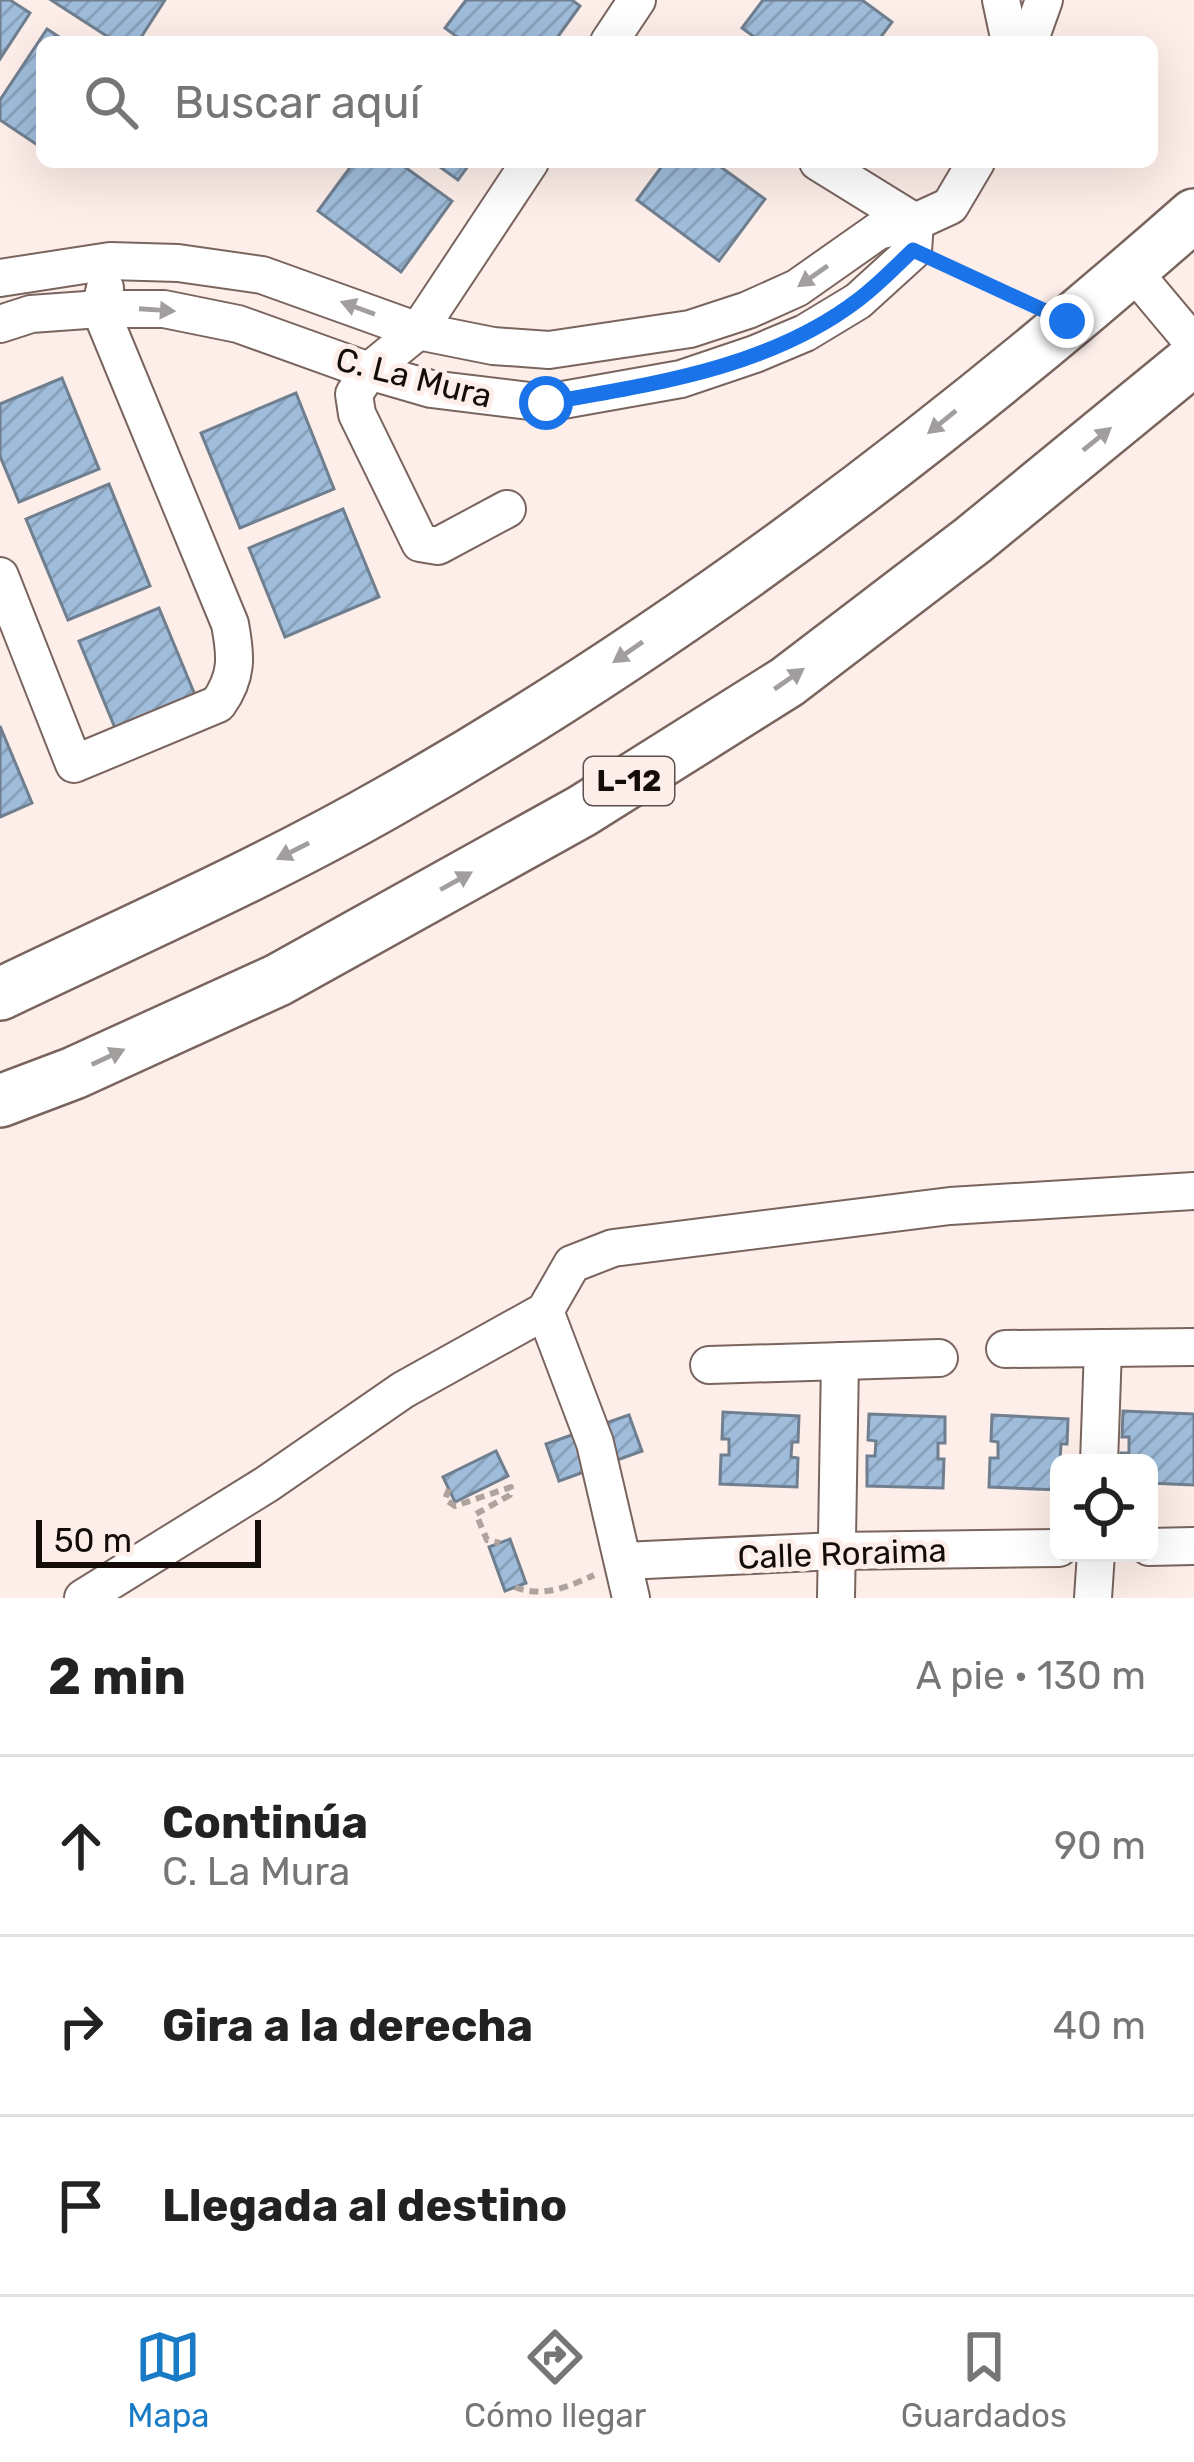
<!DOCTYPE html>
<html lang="es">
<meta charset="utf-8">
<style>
body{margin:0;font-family:Rubik,sans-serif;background:#f6f6f6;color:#222}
.controls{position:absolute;right:36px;bottom:36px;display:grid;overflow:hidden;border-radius:18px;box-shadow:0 12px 48px #0002}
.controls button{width:108px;height:108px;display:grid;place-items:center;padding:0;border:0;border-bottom:3px solid #e0e0e0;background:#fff;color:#222;font:60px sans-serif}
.scale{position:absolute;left:36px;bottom:30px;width:225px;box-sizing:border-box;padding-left:12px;border:6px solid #140c09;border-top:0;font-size:33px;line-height:42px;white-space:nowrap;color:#140c09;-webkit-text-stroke:9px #fdeee9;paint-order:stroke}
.stop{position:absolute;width:36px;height:36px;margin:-27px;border:9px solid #1a73e8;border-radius:50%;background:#fff}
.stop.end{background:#1a73e8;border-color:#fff;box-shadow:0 3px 12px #0008}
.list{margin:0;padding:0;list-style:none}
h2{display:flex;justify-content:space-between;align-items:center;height:156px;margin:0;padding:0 48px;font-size:51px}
h2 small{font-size:39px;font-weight:400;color:#767676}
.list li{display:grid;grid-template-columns:78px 1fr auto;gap:36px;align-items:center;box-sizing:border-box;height:180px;padding:0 48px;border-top:3px solid #e0e0e0}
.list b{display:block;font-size:45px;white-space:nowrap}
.list p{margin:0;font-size:39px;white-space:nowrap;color:#767676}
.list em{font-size:39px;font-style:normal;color:#767676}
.icon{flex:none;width:66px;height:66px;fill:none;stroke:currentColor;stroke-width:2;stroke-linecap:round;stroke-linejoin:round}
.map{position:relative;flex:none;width:1194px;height:1598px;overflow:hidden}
.search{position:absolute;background:#fff;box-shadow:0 12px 48px #0002;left:36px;right:36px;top:36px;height:132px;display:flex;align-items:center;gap:30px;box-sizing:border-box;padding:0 42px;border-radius:18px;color:#767676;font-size:45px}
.sheet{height:696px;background:#fff}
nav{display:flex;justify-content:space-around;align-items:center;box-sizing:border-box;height:168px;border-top:3px solid #e0e0e0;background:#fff;font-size:33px;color:#767676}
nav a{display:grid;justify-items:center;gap:6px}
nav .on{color:#197bc6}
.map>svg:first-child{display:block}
</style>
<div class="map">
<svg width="1194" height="1598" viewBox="0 0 1194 1598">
<defs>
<pattern id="building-hatch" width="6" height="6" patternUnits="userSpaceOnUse" patternTransform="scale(3)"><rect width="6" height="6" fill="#9fbddb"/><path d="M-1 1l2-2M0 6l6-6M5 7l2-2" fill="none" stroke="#88a1bb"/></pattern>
</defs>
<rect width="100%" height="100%" fill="#fdeee9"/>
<!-- building -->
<g fill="url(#building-hatch)" stroke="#707f8f" stroke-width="3">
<polygon points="0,0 10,0 30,13 0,59"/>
<polygon points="51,0 165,0 138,42 116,42"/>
<polygon points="466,0 572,0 580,6 554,42 464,42 445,28"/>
<polygon points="763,0 862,0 892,22 877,42 761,42 742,28"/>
<polygon points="47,29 67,42 42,42 42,148 0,120 0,100"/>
<polygon points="354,162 398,162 452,201 401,272 318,211"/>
<polygon points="433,162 471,162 458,180"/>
<polygon points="665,162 714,162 765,199 719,261 637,200"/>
<polygon points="62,378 99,469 19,502 0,456 0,404"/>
<polygon points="296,393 334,489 240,528 201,433"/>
<polygon points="109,484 150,586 68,620 26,519"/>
<polygon points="343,509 379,597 285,637 249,548"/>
<polygon points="159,608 200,707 120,740 79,641"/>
<polygon points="0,726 32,803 0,817"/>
<polygon points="1123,1411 1194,1414 1194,1485 1149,1483 1149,1463 1121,1463 1121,1453 1129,1453 1129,1437 1122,1437"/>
<polygon points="723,1412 799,1416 798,1442 792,1442 791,1457 798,1458 797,1487 720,1484 721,1455 729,1455 729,1439 722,1439"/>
<polygon points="869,1414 945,1417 945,1443 938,1443 938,1459 944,1459 943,1488 867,1486 867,1456 875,1456 876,1441 868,1440"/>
<polygon points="629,1415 642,1451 559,1481 546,1444"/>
<polygon points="992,1415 1068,1419 1067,1444 1061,1444 1060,1460 1067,1460 1059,1463 1059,1490 989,1487 990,1458 998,1458 998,1442 991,1441"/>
<polygon points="496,1451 508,1476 455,1502 443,1477"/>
<polygon points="510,1539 526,1583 505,1591 489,1547"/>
</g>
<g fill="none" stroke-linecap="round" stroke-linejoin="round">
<defs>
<g id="minor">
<polyline points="1001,0 1010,42"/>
<polyline points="609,42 637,0"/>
<polyline points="1029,42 1044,0"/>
<polyline points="818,162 915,222"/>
<polyline points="1132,270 1194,344"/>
<polyline points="0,278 110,261 178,263 262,275 418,331 493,346 549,350 690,329 748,310 797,288 878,231 915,222 950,206 976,162"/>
<polyline points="0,324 31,314 100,309 164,309 238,324 369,371 431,389 546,403 681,379 755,354 805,333 858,301 913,251 915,222"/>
<polyline points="507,509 438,546 420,543 357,414 354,394 369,371 418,331 530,162"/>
<path d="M0,576L74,764L218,704C238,676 236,656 230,624L100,309L105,288"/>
<polyline points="545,1311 595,1443 631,1598"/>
<polyline points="1005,1349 1194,1347"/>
<polyline points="709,1365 939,1358"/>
<polyline points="1099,1463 1103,1348"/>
<polyline points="1149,1547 1194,1546"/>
<polyline points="624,1561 836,1551 1059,1548"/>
<polyline points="83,1598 267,1484 403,1390 545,1311 572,1264 613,1248 950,1206 1194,1191"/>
<polyline points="836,1598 840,1361"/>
<polyline points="1093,1598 1096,1553"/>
</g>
<g id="highway">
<path d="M0,994C131,931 264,873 390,801C676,639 948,432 1194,215"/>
<polyline points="0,1101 74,1073 278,980 582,811 787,682 973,540 1194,359"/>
</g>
</defs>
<!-- minor casing -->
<use href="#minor" stroke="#7a655e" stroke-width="40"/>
<!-- highway casing -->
<use href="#highway" stroke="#7a655e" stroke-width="56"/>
<!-- path -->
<g stroke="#afa39e" stroke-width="6" stroke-dasharray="9 6" stroke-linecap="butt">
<polyline points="940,263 1031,305"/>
<polyline points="449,1489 445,1499 455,1506 511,1487 510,1495 476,1514 487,1540 500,1543"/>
<path d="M515,1587C541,1598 569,1587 594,1575"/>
</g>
<!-- minor -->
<use href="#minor" stroke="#fff" stroke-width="36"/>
<!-- highway -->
<use href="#highway" stroke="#fff" stroke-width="51"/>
</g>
<!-- one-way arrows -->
<defs><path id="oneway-solid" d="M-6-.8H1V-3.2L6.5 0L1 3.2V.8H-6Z" transform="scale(3)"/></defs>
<g fill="#a19e9d">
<use href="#oneway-solid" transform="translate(813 276) rotate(145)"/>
<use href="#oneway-solid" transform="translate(358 308) rotate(-160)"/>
<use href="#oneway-solid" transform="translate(157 310) rotate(4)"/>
<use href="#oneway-solid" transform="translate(942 422) rotate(141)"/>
<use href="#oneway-solid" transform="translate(1097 439) rotate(-39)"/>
<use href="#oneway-solid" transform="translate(628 652) rotate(145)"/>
<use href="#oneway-solid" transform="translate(789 679) rotate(-35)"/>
<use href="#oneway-solid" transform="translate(293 851) rotate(153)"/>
<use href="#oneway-solid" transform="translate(456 881) rotate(-29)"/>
<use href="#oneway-solid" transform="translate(108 1057) rotate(-25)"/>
</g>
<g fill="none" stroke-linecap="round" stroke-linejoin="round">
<!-- route -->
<path stroke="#1a73e8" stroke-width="15" d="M546,403C653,384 769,368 858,300C878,285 895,267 913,250L1067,321"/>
</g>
<g text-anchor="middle" stroke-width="10" stroke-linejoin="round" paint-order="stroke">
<!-- shield labels -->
<rect fill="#fdeee9" stroke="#5a504c" stroke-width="3" x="584" y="757" width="90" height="48" rx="9"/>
<g font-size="30" font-weight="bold" fill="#140c09">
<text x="629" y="791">L-12</text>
</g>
<!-- street labels -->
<g font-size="33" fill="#140c09" stroke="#fdeee9">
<text transform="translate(414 377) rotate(14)" y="12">C. La Mura</text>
<text transform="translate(842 1553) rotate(-2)" y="12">Calle Roraima</text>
</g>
</g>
</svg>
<div class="controls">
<button><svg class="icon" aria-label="locate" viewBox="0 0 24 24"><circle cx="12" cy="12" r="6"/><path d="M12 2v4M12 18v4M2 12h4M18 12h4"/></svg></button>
</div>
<div class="scale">50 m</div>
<div class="stop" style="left:546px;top:403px"></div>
<div class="stop end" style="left:1067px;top:321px"></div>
<div class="search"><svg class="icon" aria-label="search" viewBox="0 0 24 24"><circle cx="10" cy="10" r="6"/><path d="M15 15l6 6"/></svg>Buscar aquí</div>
</div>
<section class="sheet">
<h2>2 min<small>A pie · 130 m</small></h2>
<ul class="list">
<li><svg class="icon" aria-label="ahead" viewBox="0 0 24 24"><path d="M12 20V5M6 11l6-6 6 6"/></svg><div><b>Continúa</b><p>C. La Mura</p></div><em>90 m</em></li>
<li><svg class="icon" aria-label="right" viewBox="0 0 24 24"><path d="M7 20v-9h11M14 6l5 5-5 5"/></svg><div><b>Gira a la derecha</b></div><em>40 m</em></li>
<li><svg class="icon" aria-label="arrive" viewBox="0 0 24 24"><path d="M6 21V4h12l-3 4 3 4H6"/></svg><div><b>Llegada al destino</b></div></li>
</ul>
</section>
<nav>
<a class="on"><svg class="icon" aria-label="map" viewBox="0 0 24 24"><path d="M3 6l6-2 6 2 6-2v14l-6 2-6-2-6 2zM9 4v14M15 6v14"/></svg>Mapa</a>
<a><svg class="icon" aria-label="directions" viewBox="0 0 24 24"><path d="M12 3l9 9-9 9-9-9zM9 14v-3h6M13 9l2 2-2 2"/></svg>Cómo llegar</a>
<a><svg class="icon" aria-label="saved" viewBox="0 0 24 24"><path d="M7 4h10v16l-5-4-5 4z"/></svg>Guardados</a>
</nav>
